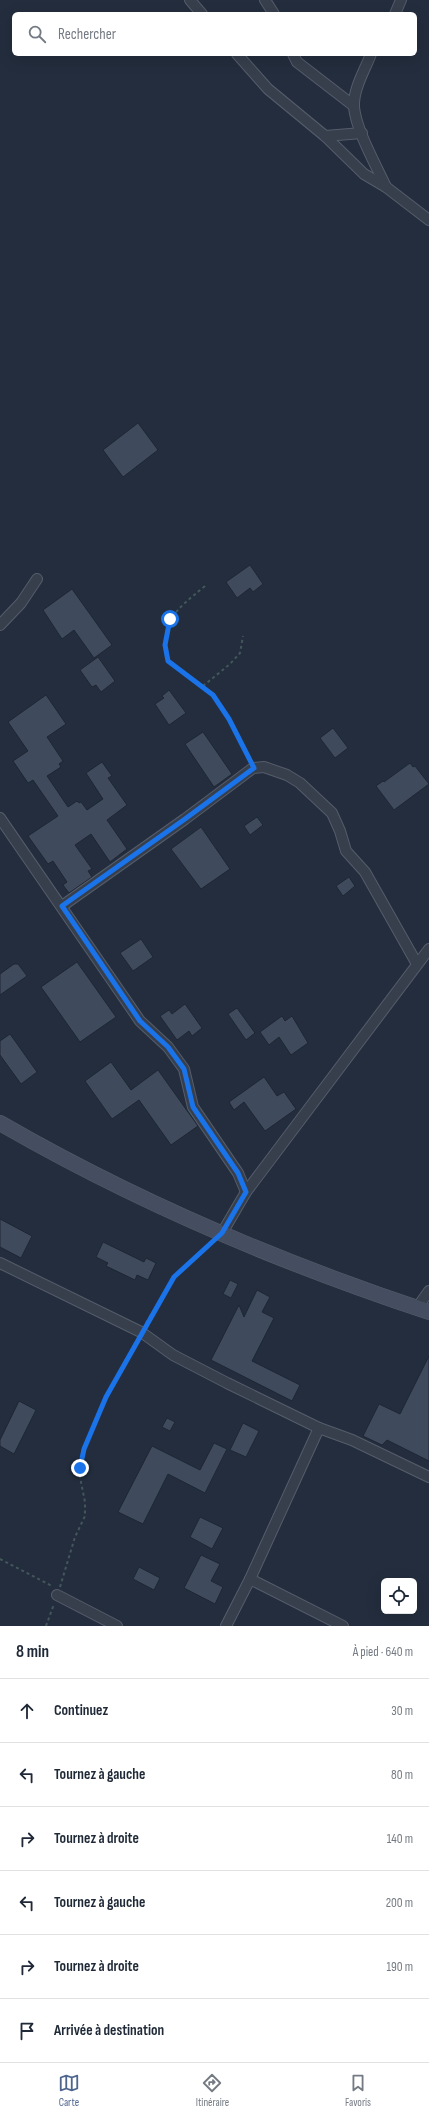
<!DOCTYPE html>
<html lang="fr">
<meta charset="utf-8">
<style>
body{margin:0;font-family:"Sofia Sans Condensed",sans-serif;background:#f6f6f7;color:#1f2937}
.controls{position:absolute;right:12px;bottom:12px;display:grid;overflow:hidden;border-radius:6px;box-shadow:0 4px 16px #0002}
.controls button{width:36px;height:36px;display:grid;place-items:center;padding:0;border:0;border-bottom:1px solid #e0e1e3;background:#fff;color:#1f2937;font:20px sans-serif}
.stop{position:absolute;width:12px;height:12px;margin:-9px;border:3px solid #1a73e8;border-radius:50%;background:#fff}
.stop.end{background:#1a73e8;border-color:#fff;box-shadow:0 1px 4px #0008}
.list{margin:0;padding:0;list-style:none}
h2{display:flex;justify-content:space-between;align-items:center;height:52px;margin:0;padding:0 16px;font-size:17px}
h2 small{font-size:13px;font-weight:400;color:#747a83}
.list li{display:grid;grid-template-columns:26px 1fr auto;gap:12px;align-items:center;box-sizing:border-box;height:64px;padding:0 16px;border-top:1px solid #e0e1e3}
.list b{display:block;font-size:15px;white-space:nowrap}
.list em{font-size:13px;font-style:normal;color:#747a83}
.icon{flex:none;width:22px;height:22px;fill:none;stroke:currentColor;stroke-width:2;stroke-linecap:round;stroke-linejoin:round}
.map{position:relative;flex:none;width:429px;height:1626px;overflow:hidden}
.search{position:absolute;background:#fff;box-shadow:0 4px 16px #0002;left:12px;right:12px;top:12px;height:44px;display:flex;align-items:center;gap:10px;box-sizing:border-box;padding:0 14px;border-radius:6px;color:#747a83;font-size:15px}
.sheet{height:436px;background:#fff}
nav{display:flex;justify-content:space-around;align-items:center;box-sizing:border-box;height:56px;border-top:1px solid #e0e1e3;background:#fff;font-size:11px;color:#747a83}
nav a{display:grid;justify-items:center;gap:2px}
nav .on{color:#4e658e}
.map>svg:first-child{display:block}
</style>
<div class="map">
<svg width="429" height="1626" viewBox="0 0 429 1626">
<rect width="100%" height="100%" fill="#232d3d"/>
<!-- building -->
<g fill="#3f4b5c" stroke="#1e2634">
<polygon points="138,423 158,450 123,477 103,450"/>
<polygon points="250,565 263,584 253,592 250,588 237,598 226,582"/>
<polygon points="72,589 112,645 94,658 74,630 62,639 43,610"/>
<polygon points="98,657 115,681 101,692 96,685 92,687 80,670"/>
<polygon points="169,690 186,713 169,725 155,704 164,698 162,696"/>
<polygon points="46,695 66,724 47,737 63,761 59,764 61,767 47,776 68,807 77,801 79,803 81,802 87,810 103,799 86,773 102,762 112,776 108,778 127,805 107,820 127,849 110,862 91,834 75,845 92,869 88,871 92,877 69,893 63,885 67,882 53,861 48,864 28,836 58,816 33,780 28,783 13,761 28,751 8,722"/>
<polygon points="333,728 348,748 335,758 320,738"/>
<polygon points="203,732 232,774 214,787 185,744"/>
<polygon points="410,763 413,767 415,766 429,784 394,810 376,786 383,781 384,782"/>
<polygon points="257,817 263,825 250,835 244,826"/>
<polygon points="201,827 230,869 201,889 171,849"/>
<polygon points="349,877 355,886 343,896 336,886"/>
<polygon points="141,939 153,957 133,971 120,953"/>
<polygon points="77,962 116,1017 80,1042 41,987"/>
<polygon points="14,964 18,964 27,976 0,995 0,974"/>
<polygon points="185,1004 202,1028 192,1036 189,1031 177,1040 160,1016 169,1010 172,1014"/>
<polygon points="237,1008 255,1033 246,1040 228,1014"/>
<polygon points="282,1016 285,1021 292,1016 308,1043 291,1055 279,1037 269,1045 260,1032"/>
<polygon points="10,1034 37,1072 21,1084 0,1055 0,1041"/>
<polygon points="111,1062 131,1090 158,1070 198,1126 171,1145 139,1100 112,1119 85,1081"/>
<polygon points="264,1077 277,1096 284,1092 296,1109 265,1131 244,1102 234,1110 229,1102"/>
<polygon points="0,1219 32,1236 21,1258 0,1247"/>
<polygon points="103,1242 144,1262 146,1258 156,1263 148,1280 137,1275 135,1280 106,1266 108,1263 96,1257"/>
<polygon points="230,1280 238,1284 231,1298 223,1294"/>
<polygon points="257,1290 270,1297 262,1312 274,1318 252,1361 300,1385 292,1401 211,1360 239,1305 244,1317"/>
<polygon points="429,1356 429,1461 387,1440 382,1445 363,1436 379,1404 400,1414"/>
<polygon points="19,1401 36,1410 14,1454 0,1446 0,1440"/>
<polygon points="167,1418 175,1422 170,1431 162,1427"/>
<polygon points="243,1423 259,1431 246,1457 230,1450"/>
<polygon points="214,1443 227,1449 205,1493 168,1474 143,1524 118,1512 152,1446 200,1470"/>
<polygon points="200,1517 223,1528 212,1549 190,1537"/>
<polygon points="201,1555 220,1564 211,1581 223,1587 215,1604 184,1588"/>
<polygon points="139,1567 160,1578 154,1590 133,1579"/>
</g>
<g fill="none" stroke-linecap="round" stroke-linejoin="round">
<defs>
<g id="minor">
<polyline points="190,0 202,14"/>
<polyline points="265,0 274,14"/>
<polyline points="395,14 401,0"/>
<polyline points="237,54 268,89 325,136 364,174 386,187 429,220"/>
<polyline points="293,54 297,62 354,106"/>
<path d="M371,54C365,70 353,89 354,107C356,130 376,165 386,187"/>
<polyline points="325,136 362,133"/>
<polyline points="0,625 21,603 37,579"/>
<polyline points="0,818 140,1021 168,1047 184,1069 193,1107 238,1173 246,1192"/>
<polyline points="62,906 185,819 253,768 264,767 287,775 300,783 332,813 340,831 346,851 365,872 417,964"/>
<polyline points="222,1233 246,1192 429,949"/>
<polyline points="0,1263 141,1332 173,1355 227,1383 319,1428 352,1440 429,1477"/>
<polyline points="417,1308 429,1291"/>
<polyline points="250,1579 343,1626"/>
<polyline points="57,1595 117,1626"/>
<polyline points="226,1626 250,1579 319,1428"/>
</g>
<path id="secondary" d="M0,1123C135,1201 281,1263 429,1312"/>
</defs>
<!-- minor casing -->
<use href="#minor" stroke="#555d6b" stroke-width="12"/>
<!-- secondary casing -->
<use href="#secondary" stroke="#555d6b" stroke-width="16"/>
<!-- path -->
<g stroke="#43575b" stroke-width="2" stroke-dasharray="3 3" stroke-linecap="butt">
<path d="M205,586C175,611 161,619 168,661L213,695L229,719L249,760"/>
<polyline points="203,686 230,664 240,653 243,636"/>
<polyline points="146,1323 174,1277 210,1243"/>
<polyline points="0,1559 52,1586"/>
<polyline points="60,1587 75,1537 85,1516 85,1502 80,1477 83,1449 106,1397 136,1341"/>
<polyline points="46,1626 54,1604"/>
</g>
<!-- minor -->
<use href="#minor" stroke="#373f4d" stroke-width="10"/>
<!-- secondary -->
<use href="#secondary" stroke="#454e60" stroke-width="15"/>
</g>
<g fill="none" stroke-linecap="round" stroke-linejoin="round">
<!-- route -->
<polyline stroke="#1a73e8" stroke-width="5" points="80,1468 84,1449 106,1397 174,1277 222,1233 246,1192 238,1173 193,1107 184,1069 168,1047 140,1021 62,906 185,819 254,768 229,719 213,695 168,661 165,645 170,619"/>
</g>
</svg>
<div class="controls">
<button><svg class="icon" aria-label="locate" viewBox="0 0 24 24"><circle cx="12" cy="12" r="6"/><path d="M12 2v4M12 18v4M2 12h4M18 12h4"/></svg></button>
</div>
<div class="stop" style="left:170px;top:619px"></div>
<div class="stop end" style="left:80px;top:1468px"></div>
<div class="search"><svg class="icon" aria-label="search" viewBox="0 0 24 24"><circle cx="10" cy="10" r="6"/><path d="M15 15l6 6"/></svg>Rechercher</div>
</div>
<section class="sheet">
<h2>8 min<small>À pied · 640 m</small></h2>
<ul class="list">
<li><svg class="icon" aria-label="ahead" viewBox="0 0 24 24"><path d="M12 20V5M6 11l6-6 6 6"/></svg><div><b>Continuez</b></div><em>30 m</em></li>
<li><svg class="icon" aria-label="left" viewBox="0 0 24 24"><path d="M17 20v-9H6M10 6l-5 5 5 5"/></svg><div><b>Tournez à gauche</b></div><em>80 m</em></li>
<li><svg class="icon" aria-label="right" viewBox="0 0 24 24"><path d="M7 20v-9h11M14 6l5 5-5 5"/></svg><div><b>Tournez à droite</b></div><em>140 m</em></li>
<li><svg class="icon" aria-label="left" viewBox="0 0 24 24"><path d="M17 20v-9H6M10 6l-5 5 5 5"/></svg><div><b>Tournez à gauche</b></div><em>200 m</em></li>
<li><svg class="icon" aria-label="right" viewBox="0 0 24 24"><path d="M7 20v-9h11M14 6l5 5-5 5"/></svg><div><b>Tournez à droite</b></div><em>190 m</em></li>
<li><svg class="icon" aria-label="arrive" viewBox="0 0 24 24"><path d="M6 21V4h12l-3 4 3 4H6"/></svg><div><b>Arrivée à destination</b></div></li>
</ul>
</section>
<nav>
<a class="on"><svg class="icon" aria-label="map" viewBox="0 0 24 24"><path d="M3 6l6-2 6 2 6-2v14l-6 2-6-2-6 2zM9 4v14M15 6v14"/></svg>Carte</a>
<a><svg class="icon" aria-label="directions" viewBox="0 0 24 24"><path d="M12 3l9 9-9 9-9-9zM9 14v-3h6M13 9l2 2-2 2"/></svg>Itinéraire</a>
<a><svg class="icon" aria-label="saved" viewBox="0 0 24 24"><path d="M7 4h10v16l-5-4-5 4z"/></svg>Favoris</a>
</nav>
